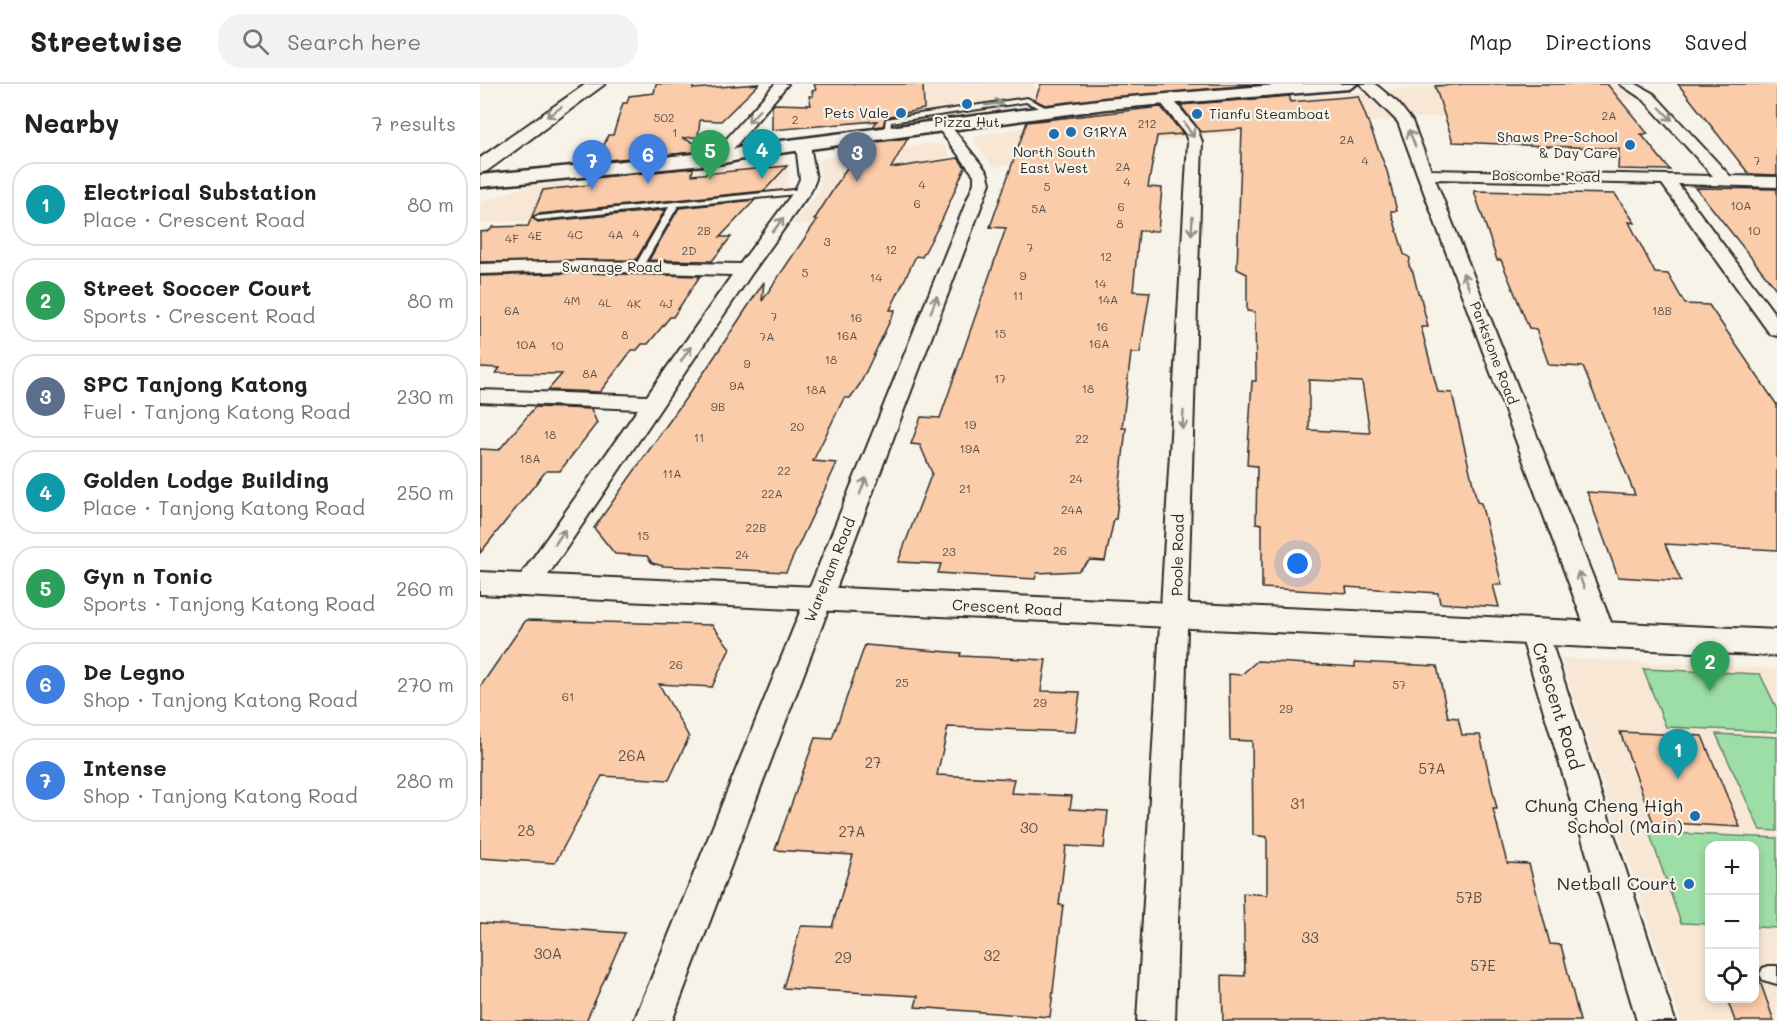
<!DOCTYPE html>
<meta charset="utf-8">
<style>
body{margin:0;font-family:Mali,sans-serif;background:#f2f2f2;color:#222}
.controls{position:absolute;right:18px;bottom:18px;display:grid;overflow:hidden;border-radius:12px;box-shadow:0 3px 9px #0003}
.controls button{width:54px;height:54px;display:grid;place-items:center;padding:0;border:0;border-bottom:2px solid #e0e0e0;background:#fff;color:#222;font:30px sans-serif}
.you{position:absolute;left:818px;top:480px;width:21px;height:21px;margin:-15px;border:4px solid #fff;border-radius:50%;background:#1a73e8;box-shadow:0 0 0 9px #1a73e833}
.badge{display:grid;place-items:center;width:39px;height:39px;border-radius:50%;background:#1f6fb2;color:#fff;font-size:20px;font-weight:700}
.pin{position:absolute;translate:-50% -50px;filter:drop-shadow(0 2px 3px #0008)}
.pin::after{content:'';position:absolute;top:32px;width:21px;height:18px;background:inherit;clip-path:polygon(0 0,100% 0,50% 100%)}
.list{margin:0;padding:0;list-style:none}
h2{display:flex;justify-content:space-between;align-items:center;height:78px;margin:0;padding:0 24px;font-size:26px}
h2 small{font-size:20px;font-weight:400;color:#767676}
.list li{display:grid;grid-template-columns:39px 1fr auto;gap:18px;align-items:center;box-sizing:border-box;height:84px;margin:0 12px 12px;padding:0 12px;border:2px solid #e0e0e0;border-radius:24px}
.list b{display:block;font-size:22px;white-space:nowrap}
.list p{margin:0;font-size:20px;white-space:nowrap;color:#767676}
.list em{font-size:20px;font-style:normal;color:#767676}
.icon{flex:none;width:33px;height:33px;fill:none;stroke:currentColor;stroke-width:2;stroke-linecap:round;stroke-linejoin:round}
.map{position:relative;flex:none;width:1297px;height:937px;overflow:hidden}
header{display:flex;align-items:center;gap:36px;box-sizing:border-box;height:84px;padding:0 30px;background:#fff;border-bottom:2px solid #e0e0e0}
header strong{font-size:28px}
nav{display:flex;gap:33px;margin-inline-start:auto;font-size:21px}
.search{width:420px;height:54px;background:#f2f2f2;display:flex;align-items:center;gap:15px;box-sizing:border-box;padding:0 21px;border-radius:24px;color:#767676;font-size:22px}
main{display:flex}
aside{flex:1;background:#fff}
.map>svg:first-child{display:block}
</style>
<header>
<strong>Streetwise</strong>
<div class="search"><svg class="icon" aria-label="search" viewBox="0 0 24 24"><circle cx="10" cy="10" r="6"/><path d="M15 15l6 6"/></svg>Search here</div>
<nav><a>Map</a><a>Directions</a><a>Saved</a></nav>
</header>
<main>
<aside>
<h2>Nearby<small>7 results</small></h2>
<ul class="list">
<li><span class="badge" style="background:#0f9aa8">1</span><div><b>Electrical Substation</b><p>Place · Crescent Road</p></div><em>80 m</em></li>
<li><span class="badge" style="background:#2e9e5b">2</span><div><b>Street Soccer Court</b><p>Sports · Crescent Road</p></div><em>80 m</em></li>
<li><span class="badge" style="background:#5c6f8a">3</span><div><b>SPC Tanjong Katong</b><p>Fuel · Tanjong Katong Road</p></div><em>230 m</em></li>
<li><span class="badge" style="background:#0f9aa8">4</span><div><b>Golden Lodge Building</b><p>Place · Tanjong Katong Road</p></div><em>250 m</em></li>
<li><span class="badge" style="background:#2e9e5b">5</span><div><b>Gyn n Tonic</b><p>Sports · Tanjong Katong Road</p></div><em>260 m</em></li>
<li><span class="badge" style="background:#3f7fe0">6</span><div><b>De Legno</b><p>Shop · Tanjong Katong Road</p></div><em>270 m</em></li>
<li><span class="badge" style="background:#3f7fe0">7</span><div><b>Intense</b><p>Shop · Tanjong Katong Road</p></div><em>280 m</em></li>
</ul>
</aside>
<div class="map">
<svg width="1297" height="937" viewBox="0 0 1297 937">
<rect width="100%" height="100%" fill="#f7f3e8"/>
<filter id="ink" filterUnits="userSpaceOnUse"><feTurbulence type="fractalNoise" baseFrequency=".0167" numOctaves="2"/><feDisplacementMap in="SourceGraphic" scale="12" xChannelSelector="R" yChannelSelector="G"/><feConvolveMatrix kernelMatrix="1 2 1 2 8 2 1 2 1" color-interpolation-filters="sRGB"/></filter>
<g filter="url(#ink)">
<!-- built -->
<g fill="#f8e7d5" fill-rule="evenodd">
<polygon points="386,0 553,0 570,18 393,44"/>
<polygon points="980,0 1134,0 1158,15 705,54 513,83 493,55 500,51 642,28"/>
<polygon points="450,59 465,61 470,72 419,89 390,142 311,140 341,106 339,77 348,73"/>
<polygon points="298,77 308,80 308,107 302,113 69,136 0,139 0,118 48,102"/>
<path d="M1081,574L1297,585V937H1201ZM1230,762H1274V914H1230Z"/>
</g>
<!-- green -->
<g fill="#9ddda6" stroke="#648468" stroke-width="1.5">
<polygon points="1163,585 1280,590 1297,625 1297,648 1186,643"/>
<polygon points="1236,650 1297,653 1297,747 1280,746"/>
<polygon points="1169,748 1297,754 1297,844 1275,843 1274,762 1230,762 1229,840 1201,839"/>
</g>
<!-- building -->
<g fill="#fbccaa" stroke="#2b2b2b" stroke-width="1.5" fill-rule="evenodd">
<polygon points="176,0 214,0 213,5 279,0 241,37 220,36 218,53 202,54 217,60 215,68 118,77 128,51 133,51 143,19 147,19 149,12 174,9"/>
<polygon points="334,0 443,0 444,25 406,33 403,42 393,43 397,37 292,46 292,23 294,20 331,21 329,12 333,12 332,7 336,6"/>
<polygon points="561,0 780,0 565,21 555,16"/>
<polygon points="985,0 1127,0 1168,50 1161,50 1190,86 1138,85 1139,65 973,58 955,2"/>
<polygon points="1198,0 1297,0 1297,91 1269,90"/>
<path d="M810,12V18L878,12L907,87L917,127H911L924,170L930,174L929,182L933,188L938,209L940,210L948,243H941L958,308L972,309L997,418L1001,419L1022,501H1013L1019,523L960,519L958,509L866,503L867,509L782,504V440L776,439L777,382L767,381L772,297H776L775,228L767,227V190L757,185L762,45L721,48L700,21ZM829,296L882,298L890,349L829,346Z"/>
<polygon points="681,23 703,50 677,52 668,103 682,104 678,147 659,147 653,207 670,208 660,269 651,269 642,344 646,344 636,435 634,435 625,477 610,476 598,487 557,489 555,495 458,489 461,480 418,478 452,389 440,361 431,360 441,333 460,334 526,144 510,143 547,38"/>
<polygon points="428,54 411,84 478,74 485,83 462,136 442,173 436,172 410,226 415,226 380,300 370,314 364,314 333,377 357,379 306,488 183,482 172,479 167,472 135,470 114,444 227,284 284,198 282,217 337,136 334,136 382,60"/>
<polygon points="307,82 284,107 58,130 52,133 58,138 185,126 156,176 0,178 0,148 9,147 13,143 48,142 63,106 109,101 112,94 213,84 212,91"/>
<polygon points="1216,104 1297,105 1297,206"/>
<polygon points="994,107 1135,110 1155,139 1149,138 1175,189 1188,190 1205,220 1229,221 1297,321 1297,466 1185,460 1201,497 1138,493 1107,408 1155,411 1103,283 1069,281 1056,245 1049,244 1021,176 1017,176"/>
<polygon points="275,116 240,153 251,153 232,177 169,176 199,124"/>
<polygon points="100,189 220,192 193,233 190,233 168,260 162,260 157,266 152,266 120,308 68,306 82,290 16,289 20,284 0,283 0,192"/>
<polygon points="55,323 111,325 117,339 80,387 66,387 0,469 0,365 19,366"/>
<polygon points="46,536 232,541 250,564 232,603 179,600 209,653 189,696 122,692 75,779 0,774 0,603"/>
<polygon points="385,561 481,569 480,572 566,576 561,607 600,608 595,648 468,643 457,691 534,695 531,709 592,712 590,725 628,727 624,764 586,762 579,821 583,821 570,933 435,923 438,912 303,904 321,842 352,843 373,771 295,766 335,654 352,655"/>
<polygon points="777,577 875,583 875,578 957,582 968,633 978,634 982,651 1000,651 1017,725 1013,725 1027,779 1049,780 1070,860 1081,861 1100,937 743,937 742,891 765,892 763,809 787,811 787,753 773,751 772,657 750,656 749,590 761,591"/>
<polygon points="1140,648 1222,652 1260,743 1173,738"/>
<polygon points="0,839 145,849 106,937 0,937"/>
<polygon points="1275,883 1294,937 1255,937 1247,915 1275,915"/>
</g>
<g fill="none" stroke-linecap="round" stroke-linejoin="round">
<defs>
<g id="service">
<polygon points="547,14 573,27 568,28 546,18 411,38 410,50 407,52 404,50 406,35"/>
<polygon points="323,105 327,107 326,109 198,122 163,182 159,185 155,182 189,123 58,136 54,134 58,132"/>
<polygon points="1289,882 1297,882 1297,900 1283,896 1280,890 1283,884"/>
</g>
<g id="minor">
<polygon points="295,0 308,0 254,64 249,76 239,76 237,73 242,60"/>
<polygon points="880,0 895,0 918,19 932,37 951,86 1233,92 1164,16 1140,0 1156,0 1174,10 1250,92 1297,93 1297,103 1198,100 1297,233 1297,252 1290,250 1182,100 955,95 1136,551 1132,558 1122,561 1112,558 1108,551 918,38"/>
<polygon points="685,11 690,12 717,45 722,58 695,937 657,937 708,58 705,49 678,15"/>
<polygon points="464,39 469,40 507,88 510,99 192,937 154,937 494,99 494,91 457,43"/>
<polygon points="323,57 330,61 336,95 331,107 272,189 56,509 47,511 38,509 34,502 38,495 158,325 0,318 0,306 167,312 252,191 100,187 0,190 0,180 100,177 260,180 315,106 320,95 316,61"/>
<polygon points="1054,538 1064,541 1068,548 1195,937 1157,937 1040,548 1044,541"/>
</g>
<g id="tertiary">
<polygon points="106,0 125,0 7,87 0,89 0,74"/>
<polygon points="0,488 1297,546 1297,572 0,510"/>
</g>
<polygon id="secondary" points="807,0 877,0 869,5 626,25 278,72 244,79 0,103 0,91 244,67 278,60 626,15"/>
</defs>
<!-- service casing -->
<use href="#service" stroke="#2b2b2b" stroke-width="4"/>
<!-- minor casing -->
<use href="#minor" stroke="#2b2b2b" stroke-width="4"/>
<!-- tertiary casing -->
<use href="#tertiary" stroke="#2b2b2b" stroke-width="4"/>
<!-- secondary casing -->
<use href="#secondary" stroke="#2b2b2b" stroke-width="5"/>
<!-- service -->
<use href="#service" fill="#f7f3e8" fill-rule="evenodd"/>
<!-- minor -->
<use href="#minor" fill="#f7f3e8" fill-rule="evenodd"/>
<!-- tertiary -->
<use href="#tertiary" fill="#f7f3e8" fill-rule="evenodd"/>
<!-- secondary -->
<use href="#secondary" fill="#f7f3e8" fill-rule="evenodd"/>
</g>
<!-- one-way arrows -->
<defs><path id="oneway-shaft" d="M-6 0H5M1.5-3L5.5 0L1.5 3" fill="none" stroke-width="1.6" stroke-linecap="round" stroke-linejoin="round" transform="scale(1.5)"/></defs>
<g stroke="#918f8a">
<use href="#oneway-shaft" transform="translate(514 20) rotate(-8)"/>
<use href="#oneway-shaft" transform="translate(74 28) rotate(146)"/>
<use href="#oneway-shaft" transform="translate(1186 30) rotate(46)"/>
<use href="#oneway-shaft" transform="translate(274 32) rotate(131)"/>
<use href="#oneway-shaft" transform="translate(709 46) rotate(56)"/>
<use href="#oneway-shaft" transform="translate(932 54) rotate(-111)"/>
<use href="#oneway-shaft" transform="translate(298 141) rotate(-53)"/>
<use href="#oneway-shaft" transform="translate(712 142) rotate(93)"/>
<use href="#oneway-shaft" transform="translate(986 197) rotate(-111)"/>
<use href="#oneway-shaft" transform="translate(454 220) rotate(-69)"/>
<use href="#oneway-shaft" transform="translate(206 270) rotate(-55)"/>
<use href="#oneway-shaft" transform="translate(703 336) rotate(93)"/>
<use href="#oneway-shaft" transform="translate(383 402) rotate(-69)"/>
<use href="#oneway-shaft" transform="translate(80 453) rotate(-56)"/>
<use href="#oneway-shaft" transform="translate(1101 496) rotate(-111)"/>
</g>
</g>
<!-- markers -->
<g fill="#1f6fb2" stroke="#f7f3e8" stroke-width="2">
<circle cx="487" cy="20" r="6"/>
<circle cx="421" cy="29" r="6"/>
<circle cx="717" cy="30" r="6"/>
<circle cx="591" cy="48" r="6"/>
<circle cx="574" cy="50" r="6"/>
<circle cx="1150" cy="61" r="6"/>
<circle cx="1215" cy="732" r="6"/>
<circle cx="1209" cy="800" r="6"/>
</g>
<g text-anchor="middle" stroke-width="4.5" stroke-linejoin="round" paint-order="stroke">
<!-- number labels -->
<g font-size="12" fill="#5f534b">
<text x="1129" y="36">2A</text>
<text x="184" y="38">502</text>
<text x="315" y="40">2</text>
<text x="667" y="44">212</text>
<text x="195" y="53">1</text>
<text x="867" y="60">2A</text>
<text x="885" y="81">4</text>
<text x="1277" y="81">7</text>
<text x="643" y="87">2A</text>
<text x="647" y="102">4</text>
<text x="442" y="105">4</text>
<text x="567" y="107">5</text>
<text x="437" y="124">6</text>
<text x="1261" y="126">10A</text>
<text x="641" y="127">6</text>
<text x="559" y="129">5A</text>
<text x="640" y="144">8</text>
<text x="224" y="151">2B</text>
<text x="1274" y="151">10</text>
<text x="156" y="154">4</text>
<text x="95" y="155">4C</text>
<text x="136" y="155">4A</text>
<text x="55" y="156">4E</text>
<text x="32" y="159">4F</text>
<text x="347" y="162">3</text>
<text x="550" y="168">7</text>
<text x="411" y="170">12</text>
<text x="209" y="171">2D</text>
<text x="626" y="177">12</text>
<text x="325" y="193">5</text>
<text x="543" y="196">9</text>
<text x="396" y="198">14</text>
<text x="620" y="204">14</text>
<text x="538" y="216">11</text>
<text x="628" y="220">14A</text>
<text x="92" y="221">4M</text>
<text x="125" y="223">4L</text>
<text x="154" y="224">4K</text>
<text x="186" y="224">4J</text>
<text x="32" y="231">6A</text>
<text x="1182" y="231">18B</text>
<text x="294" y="237">7</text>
<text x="376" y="238">16</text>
<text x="622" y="247">16</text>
<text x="520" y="254">15</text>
<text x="145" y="255">8</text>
<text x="367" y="256">16A</text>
<text x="287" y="257">7A</text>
<text x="619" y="264">16A</text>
<text x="46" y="265">10A</text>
<text x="77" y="266">10</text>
<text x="351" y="280">18</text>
<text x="267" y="284">9</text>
<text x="110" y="294">8A</text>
<text x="520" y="299">17</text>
<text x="257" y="306">9A</text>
<text x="608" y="309">18</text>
<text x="336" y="310">18A</text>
<text x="238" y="327">9B</text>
<text x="490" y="345">19</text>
<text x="317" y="347">20</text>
<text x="70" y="355">18</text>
<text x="219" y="358">11</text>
<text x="602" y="359">22</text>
<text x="490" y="369">19A</text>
<text x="50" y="379">18A</text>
<text x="304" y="391">22</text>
<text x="192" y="394">11A</text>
<text x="596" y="399">24</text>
<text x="485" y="409">21</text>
<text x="292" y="414">22A</text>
<text x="592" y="430">24A</text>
<text x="276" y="448">22B</text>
<text x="163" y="456">15</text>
<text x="580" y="471">26</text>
<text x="469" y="472">23</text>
<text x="262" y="475">24</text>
<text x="196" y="585">26</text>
<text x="422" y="603">25</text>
<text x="919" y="605">57</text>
<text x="88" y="617">61</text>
<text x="560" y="623">29</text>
<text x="806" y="629">29</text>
</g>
<!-- far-poi labels -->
<g font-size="14" fill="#2b2b2b" stroke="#f7f3e8" text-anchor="end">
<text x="409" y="34">Pets Vale</text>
<text x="729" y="35" text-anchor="start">Tianfu Steamboat</text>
<text x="487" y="43" text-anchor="middle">Pizza Hut</text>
<text x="603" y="53" text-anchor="start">G1RYA</text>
<text x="1138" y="58">Shaws Pre-School<tspan x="1138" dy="16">&amp; Day Care</tspan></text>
<text x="574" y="73" text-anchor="middle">North South<tspan x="574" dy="16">East West</tspan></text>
</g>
<!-- far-street labels -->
<g font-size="14" fill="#2b2b2b" stroke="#f7f3e8">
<text transform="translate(1066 92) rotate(1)" y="5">Boscombe Road</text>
<text x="132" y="188">Swanage Road</text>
<text transform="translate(1014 269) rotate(69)" y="5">Parkstone Road</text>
</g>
<!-- street labels -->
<g font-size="15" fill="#2b2b2b" stroke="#f7f3e8">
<text transform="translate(698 471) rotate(-89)" y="5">Poole Road</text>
<text transform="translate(350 486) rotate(-68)" y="5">Wareham Road</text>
<text transform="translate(527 524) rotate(3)" y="5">Crescent Road</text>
</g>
<!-- near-number labels -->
<g font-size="15" fill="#5f534b">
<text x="152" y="677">26A</text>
<text x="393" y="684">27</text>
<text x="952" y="690">57A</text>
<text x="818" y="725">31</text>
<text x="549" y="749">30</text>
<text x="46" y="752">28</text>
<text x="372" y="753">27A</text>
<text x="989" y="819">57B</text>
<text x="830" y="859">33</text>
<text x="68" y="875">30A</text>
<text x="512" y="877">32</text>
<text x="363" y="879">29</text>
<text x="1003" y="887">57E</text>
</g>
<!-- near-street labels -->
<g font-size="18" fill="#2b2b2b" stroke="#f7f3e8">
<text transform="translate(1077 622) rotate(73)" y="6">Crescent Road</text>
</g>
<!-- near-poi labels -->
<g font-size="18" fill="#2b2b2b" stroke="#f7f3e8" text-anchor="end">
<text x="1203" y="728">Chung Cheng High<tspan x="1203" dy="21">School (Main)</tspan></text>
<text x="1197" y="806">Netball Court</text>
</g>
</g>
</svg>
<div class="controls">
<button>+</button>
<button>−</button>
<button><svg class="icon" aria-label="locate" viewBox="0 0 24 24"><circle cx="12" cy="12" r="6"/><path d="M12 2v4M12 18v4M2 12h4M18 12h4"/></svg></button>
</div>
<div class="you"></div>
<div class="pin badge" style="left:1198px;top:695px;background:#0f9aa8">1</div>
<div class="pin badge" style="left:1230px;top:607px;background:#2e9e5b">2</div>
<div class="pin badge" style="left:377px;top:98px;background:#5c6f8a">3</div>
<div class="pin badge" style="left:282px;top:95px;background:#0f9aa8">4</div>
<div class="pin badge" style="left:230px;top:96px;background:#2e9e5b">5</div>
<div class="pin badge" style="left:168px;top:100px;background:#3f7fe0">6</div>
<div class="pin badge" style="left:112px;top:106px;background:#3f7fe0">7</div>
</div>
</main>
